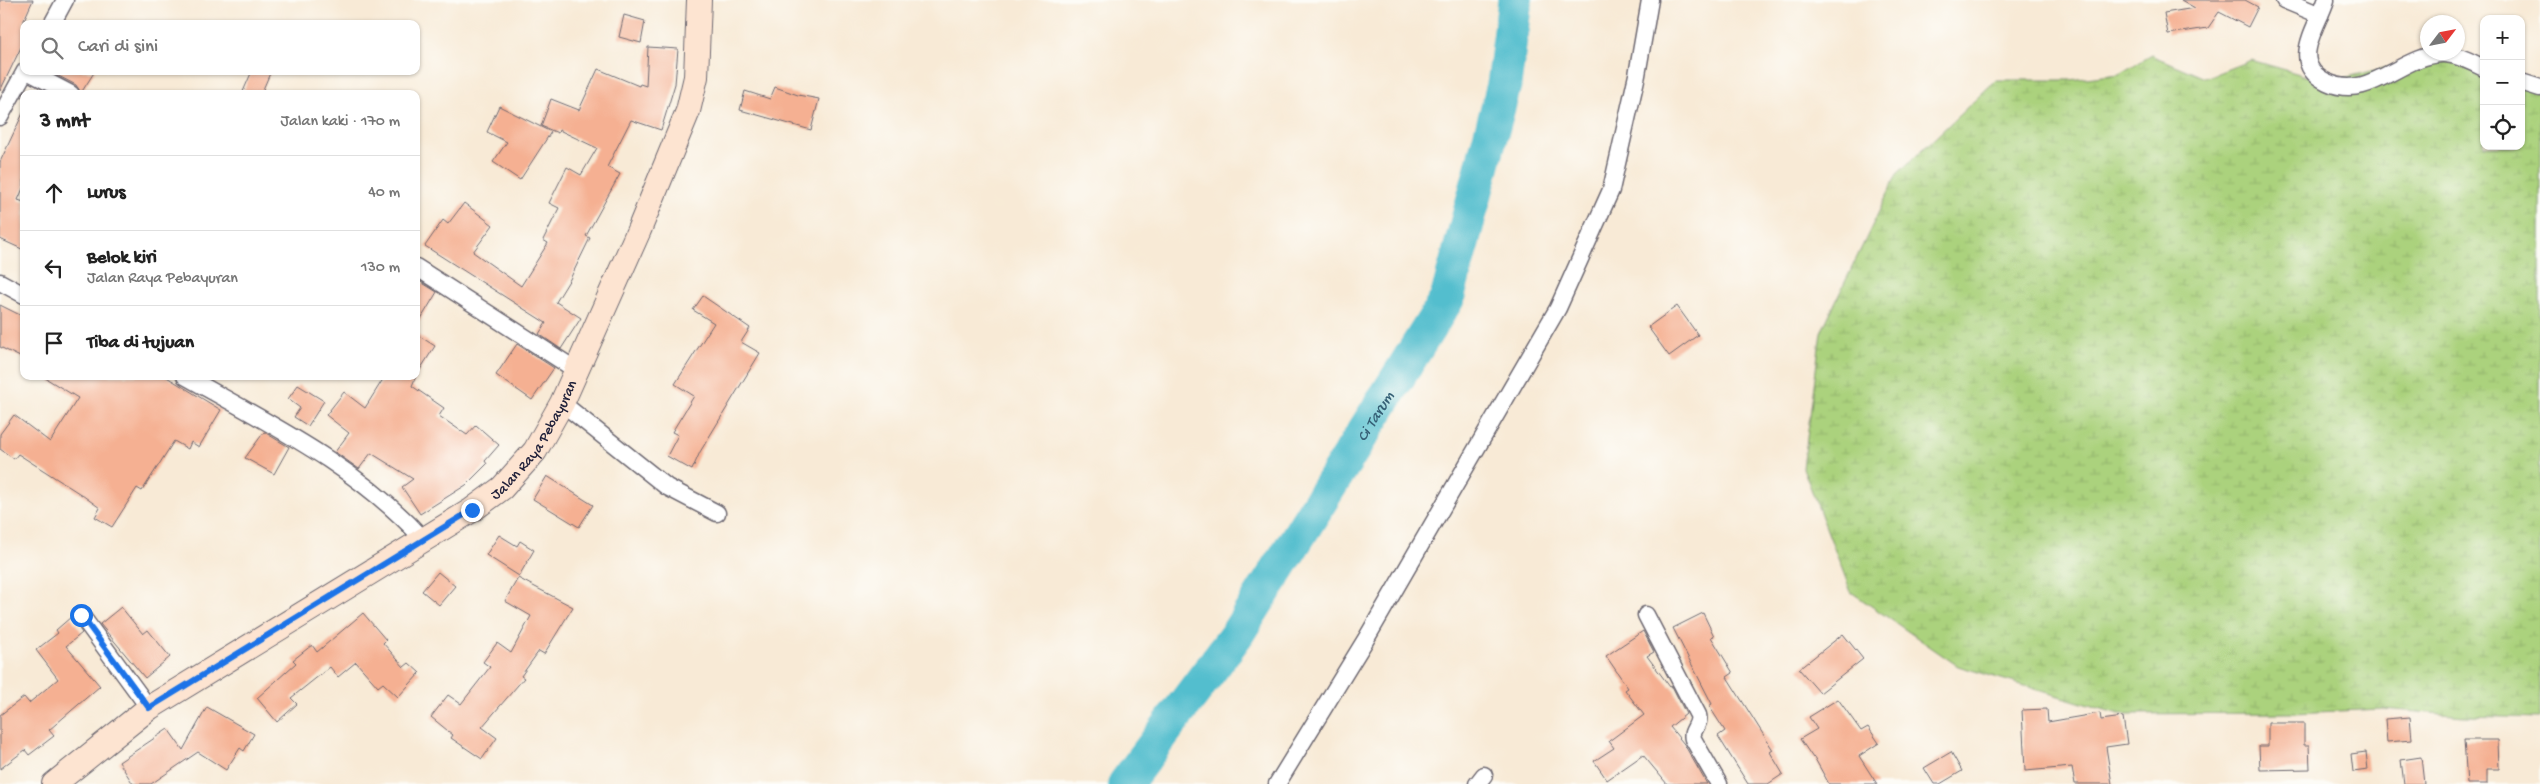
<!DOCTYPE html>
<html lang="id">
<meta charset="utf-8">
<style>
body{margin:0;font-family:"Gochi Hand",sans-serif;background:#f6f6f6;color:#222}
.controls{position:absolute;right:15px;top:15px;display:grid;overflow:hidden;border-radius:10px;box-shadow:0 1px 4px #0004}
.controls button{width:45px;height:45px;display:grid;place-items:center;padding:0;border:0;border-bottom:1px solid #e0e0e0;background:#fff;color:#222;font:25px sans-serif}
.compass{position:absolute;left:2420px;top:15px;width:45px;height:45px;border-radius:50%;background:#fff;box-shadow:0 1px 4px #0004;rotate:58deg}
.stop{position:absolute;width:15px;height:15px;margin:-11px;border:4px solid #1a73e8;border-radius:50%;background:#fff}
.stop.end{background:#1a73e8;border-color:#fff;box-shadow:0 1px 5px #0008}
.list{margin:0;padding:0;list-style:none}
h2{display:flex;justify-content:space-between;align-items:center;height:65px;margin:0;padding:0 20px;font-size:21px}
h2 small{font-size:16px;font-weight:400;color:#767676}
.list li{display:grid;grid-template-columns:32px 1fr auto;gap:15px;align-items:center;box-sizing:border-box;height:75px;padding:0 20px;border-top:1px solid #e0e0e0}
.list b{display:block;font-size:19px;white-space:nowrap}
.list p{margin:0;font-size:16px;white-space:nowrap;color:#767676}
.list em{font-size:16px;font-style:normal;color:#767676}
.icon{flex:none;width:28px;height:28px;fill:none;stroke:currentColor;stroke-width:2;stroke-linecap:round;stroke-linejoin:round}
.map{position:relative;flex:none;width:2540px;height:784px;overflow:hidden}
.search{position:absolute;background:#fff;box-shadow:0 1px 4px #0004;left:20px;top:20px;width:400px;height:55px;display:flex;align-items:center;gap:12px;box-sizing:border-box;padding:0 18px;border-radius:10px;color:#767676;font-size:19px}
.panel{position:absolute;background:#fff;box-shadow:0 1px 4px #0004;left:20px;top:90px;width:400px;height:290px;border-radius:10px}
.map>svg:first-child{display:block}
</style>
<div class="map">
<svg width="2540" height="784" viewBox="0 0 2540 784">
<defs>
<pattern id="wetland-marsh" width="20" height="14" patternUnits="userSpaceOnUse" patternTransform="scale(1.25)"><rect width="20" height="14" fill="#abd27d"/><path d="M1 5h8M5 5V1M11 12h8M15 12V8" fill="none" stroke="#93b46d"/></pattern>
</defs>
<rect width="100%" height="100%" fill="#fdfcf7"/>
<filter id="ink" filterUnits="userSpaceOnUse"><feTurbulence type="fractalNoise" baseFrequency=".02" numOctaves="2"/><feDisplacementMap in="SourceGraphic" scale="10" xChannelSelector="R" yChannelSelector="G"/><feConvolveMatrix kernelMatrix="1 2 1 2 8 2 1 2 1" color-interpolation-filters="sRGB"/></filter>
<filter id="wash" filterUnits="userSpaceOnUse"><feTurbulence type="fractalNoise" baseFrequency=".0096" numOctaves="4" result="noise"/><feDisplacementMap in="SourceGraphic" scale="20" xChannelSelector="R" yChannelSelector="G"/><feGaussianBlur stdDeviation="1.12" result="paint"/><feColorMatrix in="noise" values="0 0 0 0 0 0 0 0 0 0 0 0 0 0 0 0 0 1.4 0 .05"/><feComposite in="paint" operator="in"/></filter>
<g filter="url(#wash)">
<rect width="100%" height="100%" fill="#f8ead6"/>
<!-- wetland -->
<polygon fill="url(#wetland-marsh)" stroke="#667a5c" points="2442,54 2484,68 2484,146 2521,146 2521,82 2540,89 2540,718 2465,716 2383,709 2294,713 2119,714 1958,666 1851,592 1803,468 1821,332 1897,174 1996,80 2070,80 2119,74 2151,55 2205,78 2251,60 2327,82"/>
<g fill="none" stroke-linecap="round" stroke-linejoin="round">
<!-- river -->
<path stroke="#53bece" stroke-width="35" id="s1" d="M1125,784L1237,634L1447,299L1504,85L1515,0"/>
</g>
<g id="blocks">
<!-- building -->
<g fill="#f5b092">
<polygon points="0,0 33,0 24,20 24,41 0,91"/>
<polygon points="2181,0 2245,0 2258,7 2248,27 2219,12 2208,28 2168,34 2164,13 2195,8"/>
<polygon points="624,15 645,21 641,43 619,37"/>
<polygon points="648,47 678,49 675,84 661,130 631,120 607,167 620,174 586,236 590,238 570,279 556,302 581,318 561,349 539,334 546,323 425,246 443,220 448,224 464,203 493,225 473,252 521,286 548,243 543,240 559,208 549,203 567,167 581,175 597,148 559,130 558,133 541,126 551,99 579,110 598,69 639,86 640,84 646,86"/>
<polygon points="49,71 95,71 81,93 76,85"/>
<polygon points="252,71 271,71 261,94 242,94"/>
<polygon points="775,87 798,95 819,99 811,130 740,110 745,91 770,99"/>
<polygon points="499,106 551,132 520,180 493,162 507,142 487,132"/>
<polygon points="24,111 24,186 18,200 24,202 24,250 0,239 0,162"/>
<polygon points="416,279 437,292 416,327"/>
<polygon points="703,296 750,328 741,342 760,353 700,452 692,470 667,456 678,435 672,432 694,396 675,384 714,323 693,310"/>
<polygon points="0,305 24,317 24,359 0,347"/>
<polygon points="1677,306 1698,335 1669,356 1648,327"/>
<polygon points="416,334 435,346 416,376"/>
<polygon points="517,344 554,368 532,400 496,375"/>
<polygon points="42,376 165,376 221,410 199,447 191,442 188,449 174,441 142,491 137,488 112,527 95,517 100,508 82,495 18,454 14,459 0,449 0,434 14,415 50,442 78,398"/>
<polygon points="385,376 416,376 412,386 444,408 439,416 467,435 476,425 499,445 485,461 487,464 466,485 420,514 402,487 413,479 371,453 359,469 335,452 349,433 326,415 344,392 365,408"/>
<polygon points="298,385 324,401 308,426 294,417 300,408 288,399"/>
<polygon points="264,432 289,447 274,474 245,458"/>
<polygon points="547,476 593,505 579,527 533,499"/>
<polygon points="499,535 517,546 520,541 534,550 519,576 486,555"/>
<polygon points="438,572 455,586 439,605 422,591"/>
<polygon points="518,578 573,607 544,654 539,651 521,676 524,678 482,727 497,738 482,759 451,738 453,735 431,717 448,695 461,704 490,667 483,662 497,643 511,653 531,616 505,601"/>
<polygon points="121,607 143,634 148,630 170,657 145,678 100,624"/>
<polygon points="363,613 386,640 383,643 404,667 409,663 420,673 398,697 383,683 378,687 356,662 338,677 330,667 291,698 297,704 277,722 257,698 296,663 293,660 312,645 317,652"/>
<polygon points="1703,613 1714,636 1711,637 1733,673 1727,677 1773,750 1770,752 1783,774 1768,784 1748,784 1718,736 1725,731 1709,706 1712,704 1673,628"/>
<polygon points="71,617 82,633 66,646 100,686 49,730 54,736 29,755 25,750 0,769 0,715 24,697 29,703 58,679 36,650 58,633 56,630"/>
<polygon points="1643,631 1654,652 1647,656 1670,687 1672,686 1686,714 1670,727 1684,744 1707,784 1667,784 1643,755 1607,780 1594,761 1614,748 1609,741 1644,715 1625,690 1628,688 1606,656"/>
<polygon points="1843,634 1863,659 1820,693 1799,669"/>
<polygon points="1838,699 1861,731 1868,727 1879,743 1859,756 1877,784 1829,784 1814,757 1813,758 1800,739 1817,729 1809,717"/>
<polygon points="207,707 254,734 244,751 240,748 226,770 198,752 151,784 133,784 119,762 168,729 183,750"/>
<polygon points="2047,709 2048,722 2100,713 2101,720 2123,717 2127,744 2106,747 2112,784 2075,784 2072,767 2025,771 2022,710"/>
<polygon points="2410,717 2412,740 2387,742 2385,719"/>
<polygon points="2268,723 2304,723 2304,745 2309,745 2310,769 2260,770 2259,746 2268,746"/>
<polygon points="2464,740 2498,740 2499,769 2487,769 2487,784 2467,784"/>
<polygon points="1951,752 1962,771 1940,784 1934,784 1924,768"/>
<polygon points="2366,752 2368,770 2353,772 2351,754"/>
<polygon points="2421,757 2424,784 2404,784 2401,760"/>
</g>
</g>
</g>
<g filter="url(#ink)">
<use href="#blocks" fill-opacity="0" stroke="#6d6871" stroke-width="1"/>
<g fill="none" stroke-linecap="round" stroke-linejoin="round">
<defs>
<g id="minor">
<polyline points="2284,0 2320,15"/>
<path d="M2326,0C2317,28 2288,64 2327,82C2369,102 2400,56 2441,54C2455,53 2471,62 2484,68"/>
<polyline points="52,24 65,0"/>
<polyline points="27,71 71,94"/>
<polyline points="2521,82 2540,88"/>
<polyline points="0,117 25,71"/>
<polyline points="416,267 576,370"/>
<polyline points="0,282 24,295"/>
<path d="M185,376C270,424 358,467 424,540"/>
<polyline points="562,403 667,487 717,513"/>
<polyline points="81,615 149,708"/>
<path d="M1646,615L1698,715C1701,725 1690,730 1693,739L1719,784"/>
<polyline points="1277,784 1366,639 1558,308 1611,190 1637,75 1650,0"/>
<polyline points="1477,784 1484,775"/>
</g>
<g id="secondary">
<path id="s2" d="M54,784L149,708L472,510L502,488L535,451L562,403L639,230L688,111L696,77L699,0"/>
</g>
</defs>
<!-- minor casing -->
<use href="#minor" stroke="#6d6871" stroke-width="19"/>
<!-- secondary casing -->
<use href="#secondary" stroke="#6d6871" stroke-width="26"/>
<!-- minor -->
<use href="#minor" stroke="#fff" stroke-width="16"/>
<!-- secondary -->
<use href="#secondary" stroke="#fde4d1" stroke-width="24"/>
</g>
</g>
<g fill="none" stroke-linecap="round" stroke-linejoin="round" filter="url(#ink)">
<!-- route -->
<polyline stroke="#1a73e8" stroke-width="6" points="81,615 149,708 472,510"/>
</g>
<g text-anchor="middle" stroke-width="4.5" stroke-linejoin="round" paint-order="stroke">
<!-- street labels -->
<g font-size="15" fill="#22223b" stroke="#fdfcf7">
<text dy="5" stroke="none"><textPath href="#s2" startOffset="596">Jalan Raya Pebayuran</textPath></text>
</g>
<!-- water labels -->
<g font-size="16" font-style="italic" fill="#366076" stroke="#fdfcf7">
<text dy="6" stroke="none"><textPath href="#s1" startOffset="445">Ci Tarum</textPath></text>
</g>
</g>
</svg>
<div class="controls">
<button>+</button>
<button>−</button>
<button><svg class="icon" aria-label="locate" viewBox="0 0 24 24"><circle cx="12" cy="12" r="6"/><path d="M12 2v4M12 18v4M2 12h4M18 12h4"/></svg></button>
</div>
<svg class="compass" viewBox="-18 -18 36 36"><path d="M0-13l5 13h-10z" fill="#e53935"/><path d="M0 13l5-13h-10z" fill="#767676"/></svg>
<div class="stop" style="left:81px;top:615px"></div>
<div class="stop end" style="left:472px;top:510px"></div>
<div class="search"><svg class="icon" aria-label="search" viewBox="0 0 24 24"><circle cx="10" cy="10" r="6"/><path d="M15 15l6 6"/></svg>Cari di sini</div>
<section class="panel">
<h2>3 mnt<small>Jalan kaki · 170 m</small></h2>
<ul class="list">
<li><svg class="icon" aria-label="ahead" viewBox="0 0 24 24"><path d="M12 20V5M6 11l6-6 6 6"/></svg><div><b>Lurus</b></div><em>40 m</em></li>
<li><svg class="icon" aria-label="left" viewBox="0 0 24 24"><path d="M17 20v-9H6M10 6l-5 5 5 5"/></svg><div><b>Belok kiri</b><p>Jalan Raya Pebayuran</p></div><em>130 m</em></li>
<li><svg class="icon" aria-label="arrive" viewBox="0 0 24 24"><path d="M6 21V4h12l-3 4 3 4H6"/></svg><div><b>Tiba di tujuan</b></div></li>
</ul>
</section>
</div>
